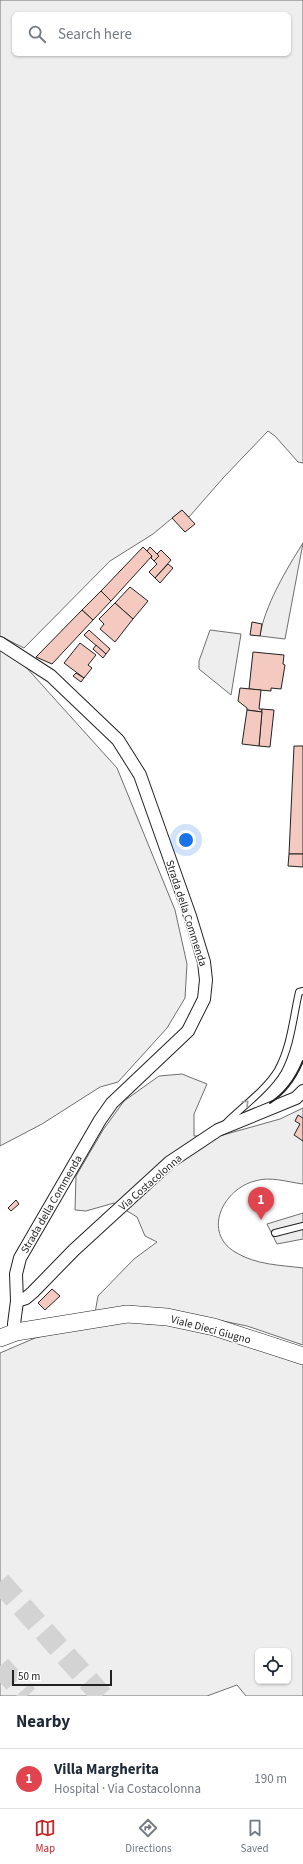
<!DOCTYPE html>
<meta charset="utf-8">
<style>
body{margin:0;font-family:"Source Sans 3",sans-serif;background:#f2f2f3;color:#1f2937}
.controls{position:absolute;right:12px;bottom:12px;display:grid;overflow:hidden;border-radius:6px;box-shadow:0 1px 3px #0004}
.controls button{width:36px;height:36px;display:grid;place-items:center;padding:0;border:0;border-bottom:1px solid #e0e1e3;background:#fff;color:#1f2937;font:20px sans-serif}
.scale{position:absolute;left:12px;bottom:10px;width:100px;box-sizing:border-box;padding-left:4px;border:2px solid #222;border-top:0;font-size:11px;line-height:14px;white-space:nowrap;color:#222;-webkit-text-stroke:3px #fff;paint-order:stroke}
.you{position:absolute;left:186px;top:840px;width:14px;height:14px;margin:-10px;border:3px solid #fff;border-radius:50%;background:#1a73e8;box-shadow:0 0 0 6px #1a73e833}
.badge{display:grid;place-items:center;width:26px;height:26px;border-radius:50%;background:#c62828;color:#fff;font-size:13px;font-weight:700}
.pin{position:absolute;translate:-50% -33px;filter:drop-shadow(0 1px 2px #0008)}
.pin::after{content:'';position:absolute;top:21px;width:14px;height:12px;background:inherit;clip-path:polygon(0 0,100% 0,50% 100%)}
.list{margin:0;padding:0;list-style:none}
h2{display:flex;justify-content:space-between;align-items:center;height:52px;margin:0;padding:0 16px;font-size:17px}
h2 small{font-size:13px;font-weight:400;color:#747a83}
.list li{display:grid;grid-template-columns:26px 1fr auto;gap:12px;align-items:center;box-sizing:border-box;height:60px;padding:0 16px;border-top:1px solid #e0e1e3}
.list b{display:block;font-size:15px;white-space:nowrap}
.list p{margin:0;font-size:13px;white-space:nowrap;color:#747a83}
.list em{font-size:13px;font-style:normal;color:#747a83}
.icon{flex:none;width:22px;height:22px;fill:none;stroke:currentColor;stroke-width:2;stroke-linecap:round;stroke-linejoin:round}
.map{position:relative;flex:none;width:303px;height:1696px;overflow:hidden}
.search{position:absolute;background:#fff;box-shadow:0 1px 3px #0004;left:12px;right:12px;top:12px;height:44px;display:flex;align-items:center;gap:10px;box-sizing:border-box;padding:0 14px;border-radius:6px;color:#747a83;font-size:15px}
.sheet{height:112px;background:#fff}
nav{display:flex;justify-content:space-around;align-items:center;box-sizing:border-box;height:56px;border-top:1px solid #e0e1e3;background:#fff;font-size:11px;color:#747a83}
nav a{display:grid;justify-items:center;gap:2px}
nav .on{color:#c62828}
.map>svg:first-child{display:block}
</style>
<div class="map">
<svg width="303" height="1696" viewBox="0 0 303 1696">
<rect width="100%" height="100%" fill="#fff"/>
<!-- green -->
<g fill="#eee" stroke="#6f6f6f" fill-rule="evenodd">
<path d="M0,0H303V463L298,462L275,436L268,431L224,477L189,517L182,510L153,534L110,561L24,648L0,636ZM14,14H289V54H14Z"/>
<path d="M303,543L285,639L260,636C264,607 287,568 303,543Z"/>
<polygon points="210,630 241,634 231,695 199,669 199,661"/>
<polygon points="0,646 25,666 117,768 175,910 187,964 185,998 167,1028 118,1082 100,1087 42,1124 0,1146"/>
<path d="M182,1074L207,1084L194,1114V1136L223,1135L280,1119L303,1108V1184C287,1182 270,1176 255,1181C223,1189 202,1232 235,1252C256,1265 280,1265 303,1268V1345L247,1326L170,1310L95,1313L98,1296L134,1259L157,1242L145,1236L137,1217L114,1203L86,1211L75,1210L76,1176L103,1130L124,1101L159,1076Z"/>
<path d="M139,1320L194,1328L303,1363V1696H246L237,1685L207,1696H0V1353L35,1338L87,1325ZM258,1651H288V1681H258Z"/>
</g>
<!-- parking -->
<polygon fill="#ededed" stroke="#6f6f6f" points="303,1213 303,1239 277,1244 267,1224"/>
<!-- building -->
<g fill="#f3c9c0" stroke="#222">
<polygon points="182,510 195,524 185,532 172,518"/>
<polygon points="143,547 152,556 111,601 101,591"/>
<polygon points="150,547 159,556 154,561 151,558 152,556 147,551"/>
<polygon points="161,550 171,560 155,578 149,572 157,564 154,561 159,556 157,554"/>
<polygon points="168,564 173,568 160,583 155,578"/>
<polygon points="130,587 148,601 133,619 115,603"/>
<polygon points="101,591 111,601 93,620 82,610"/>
<polygon points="115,603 133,619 115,642 100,629 104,624 99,619"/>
<polygon points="82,610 93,620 52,664 36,657"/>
<polygon points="252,622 262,624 260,636 250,635"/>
<polygon points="89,630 110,649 106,654 84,635"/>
<polygon points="80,643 96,655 88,665 92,668 84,678 64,663"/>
<polygon points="96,645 106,654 103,658 93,649"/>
<polygon points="253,652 284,655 283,664 285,665 281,689 271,688 271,691 249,689"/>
<polygon points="76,673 84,678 81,682 73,676"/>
<polygon points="240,688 261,690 259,709 262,709 262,712 247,710 247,708 238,701"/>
<polygon points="262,709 274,710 270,747 259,746"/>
<polygon points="247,710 262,712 259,746 242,744"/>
<polygon points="294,746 303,746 303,854 289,854"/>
<polygon points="289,854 303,854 303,867 288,866"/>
<polygon points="298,1115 303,1118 303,1141 294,1135 300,1124 295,1121"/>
<polygon points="16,1200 19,1204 11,1211 8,1208"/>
<polygon points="52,1289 60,1296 45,1310 38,1303"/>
</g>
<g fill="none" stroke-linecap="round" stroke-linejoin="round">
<!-- motorway-tunnel -->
<g stroke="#d3d3d3" stroke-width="22" stroke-dasharray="22 11" stroke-linecap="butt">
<polyline points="0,1582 102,1696"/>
<polyline points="0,1666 27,1696"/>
</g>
<defs>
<g id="service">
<path d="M226,1123C242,1107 266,1090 278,1070C291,1046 293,1018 299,992L303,991"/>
<polyline points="275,1233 303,1226"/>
</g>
<g id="minor">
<polyline points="0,643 51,676 118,740 140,775 190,916 204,962 206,980 204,999 188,1031 112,1103 100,1120 20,1258 16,1274 17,1301 14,1324 16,1332"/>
<polyline points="17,1301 26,1298 33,1292 74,1250 170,1162 218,1130 296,1098 303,1091"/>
</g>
<polyline id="secondary" points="0,1338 16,1332 127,1314 167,1317 214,1327 303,1356"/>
</defs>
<!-- service casing -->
<use href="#service" stroke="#222" stroke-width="8"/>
<!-- minor casing -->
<use href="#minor" stroke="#222" stroke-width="14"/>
<!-- secondary casing -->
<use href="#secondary" stroke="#222" stroke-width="18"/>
<!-- service -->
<use href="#service" stroke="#fff" stroke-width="6"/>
<!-- minor -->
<use href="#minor" stroke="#fff" stroke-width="12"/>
<!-- secondary -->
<use href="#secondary" stroke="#fff" stroke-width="17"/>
<!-- wall -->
<path stroke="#222" stroke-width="2" d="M270,1103C286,1093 296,1078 303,1061"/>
</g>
<!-- one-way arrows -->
<defs><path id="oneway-chevron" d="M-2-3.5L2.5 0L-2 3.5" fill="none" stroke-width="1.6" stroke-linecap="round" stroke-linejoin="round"/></defs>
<use stroke="#9c9c9c" href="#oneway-chevron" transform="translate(246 1103) rotate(-44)"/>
<g text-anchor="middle" stroke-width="3" stroke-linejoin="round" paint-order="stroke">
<!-- street labels -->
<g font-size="11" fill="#222" stroke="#fff">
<text transform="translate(187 913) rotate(72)" y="4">Strada della Commenda</text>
<text transform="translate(150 1182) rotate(-41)" y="4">Via Costacolonna</text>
<text transform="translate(51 1204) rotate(-60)" y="4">Strada della Commenda</text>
<text transform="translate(211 1329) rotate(15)" y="4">Viale Dieci Giugno</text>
</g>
</g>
</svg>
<div class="controls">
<button><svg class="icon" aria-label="locate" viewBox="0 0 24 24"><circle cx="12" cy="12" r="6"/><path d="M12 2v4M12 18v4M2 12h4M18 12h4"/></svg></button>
</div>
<div class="scale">50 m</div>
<div class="you"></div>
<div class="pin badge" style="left:261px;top:1220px;background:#e0444e">1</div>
<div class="search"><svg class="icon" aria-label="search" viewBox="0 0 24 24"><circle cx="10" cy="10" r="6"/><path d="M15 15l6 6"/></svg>Search here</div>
</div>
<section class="sheet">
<h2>Nearby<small></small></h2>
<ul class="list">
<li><span class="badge" style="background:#e0444e">1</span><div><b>Villa Margherita</b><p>Hospital · Via Costacolonna</p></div><em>190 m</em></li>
</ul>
</section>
<nav>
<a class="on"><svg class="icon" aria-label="map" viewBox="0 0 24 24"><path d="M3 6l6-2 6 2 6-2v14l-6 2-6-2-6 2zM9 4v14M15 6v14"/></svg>Map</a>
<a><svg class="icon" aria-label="directions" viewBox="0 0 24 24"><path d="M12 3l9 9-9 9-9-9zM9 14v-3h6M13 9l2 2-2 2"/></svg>Directions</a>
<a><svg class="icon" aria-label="saved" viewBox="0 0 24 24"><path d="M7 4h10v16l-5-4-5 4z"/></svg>Saved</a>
</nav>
